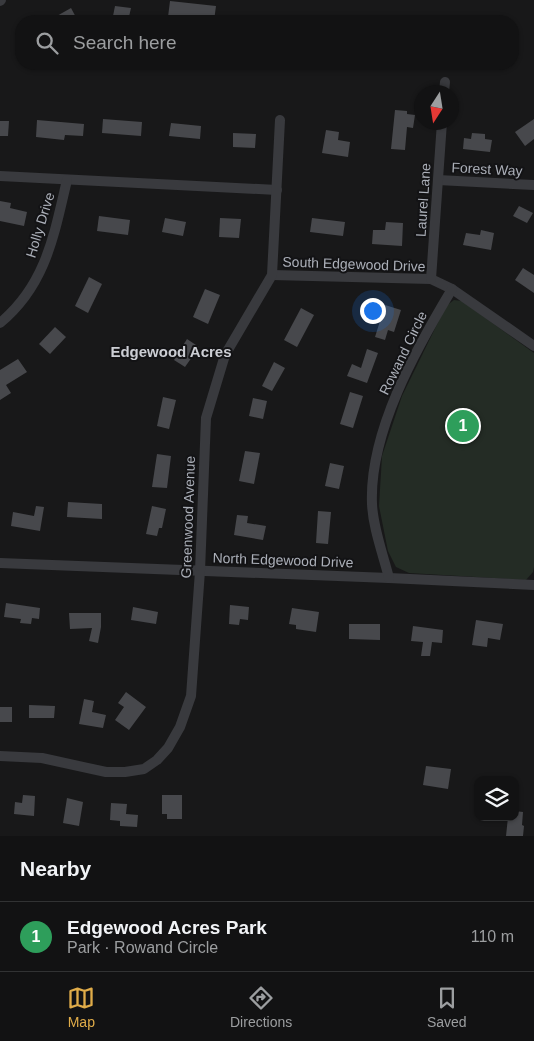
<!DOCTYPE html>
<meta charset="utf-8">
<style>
body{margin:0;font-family:Arial,sans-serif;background:#1b1b1c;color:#f1f3f6}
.controls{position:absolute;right:15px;bottom:15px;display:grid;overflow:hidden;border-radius:10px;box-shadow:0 1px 4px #0004}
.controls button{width:45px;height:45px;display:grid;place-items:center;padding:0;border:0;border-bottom:1px solid #313233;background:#121213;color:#f1f3f6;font:25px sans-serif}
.compass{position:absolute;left:414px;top:85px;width:45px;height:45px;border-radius:50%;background:#121213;box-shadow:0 1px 4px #0004;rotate:192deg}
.you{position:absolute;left:372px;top:310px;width:18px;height:18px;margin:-12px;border:4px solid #fff;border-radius:50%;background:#1a73e8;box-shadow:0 0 0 8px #1a73e833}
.badge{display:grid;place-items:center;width:32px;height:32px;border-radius:50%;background:#e0ac49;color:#fff;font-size:16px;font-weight:700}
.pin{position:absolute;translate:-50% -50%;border:2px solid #fff;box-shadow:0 1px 5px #0006}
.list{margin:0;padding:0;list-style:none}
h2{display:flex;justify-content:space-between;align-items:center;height:65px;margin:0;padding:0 20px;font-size:21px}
h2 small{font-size:16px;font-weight:400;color:#9c9ea0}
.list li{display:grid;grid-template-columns:32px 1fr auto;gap:15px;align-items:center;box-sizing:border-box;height:70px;padding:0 20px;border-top:1px solid #313233}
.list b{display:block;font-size:19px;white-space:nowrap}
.list p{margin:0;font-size:16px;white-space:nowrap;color:#9c9ea0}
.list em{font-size:16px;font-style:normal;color:#9c9ea0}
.icon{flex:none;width:28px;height:28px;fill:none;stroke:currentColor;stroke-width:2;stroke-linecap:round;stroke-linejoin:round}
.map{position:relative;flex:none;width:534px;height:836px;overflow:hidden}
.search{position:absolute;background:#121213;box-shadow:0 1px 4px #0004;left:15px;right:15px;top:15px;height:55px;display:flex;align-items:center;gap:12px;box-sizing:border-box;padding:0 18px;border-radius:20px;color:#9c9ea0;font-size:19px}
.sheet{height:135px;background:#121213}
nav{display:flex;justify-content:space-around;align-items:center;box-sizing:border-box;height:70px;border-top:1px solid #313233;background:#121213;font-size:14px;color:#9c9ea0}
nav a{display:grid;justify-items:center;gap:2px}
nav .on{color:#e0ac49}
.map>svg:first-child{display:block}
</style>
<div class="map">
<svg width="534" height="836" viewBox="0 0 534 836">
<rect width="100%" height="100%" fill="#181819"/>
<!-- green -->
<polygon fill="#242c25" points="454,300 462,301 534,353 534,567 533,572 526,580 409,573 396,567 388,551 379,506 382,456 402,396 446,306"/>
<!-- building -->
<g fill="#47484c">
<polygon points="170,1 216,6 214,21 168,17"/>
<polygon points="115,6 131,8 128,21 112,21"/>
<polygon points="71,8 78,21 48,21"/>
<polygon points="395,110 407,111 407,114 415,115 413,128 407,127 405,150 391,149"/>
<polygon points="103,119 142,122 141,136 102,133"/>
<polygon points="534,119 534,139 525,146 515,132"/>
<polygon points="37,120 84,124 83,136 65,135 64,140 36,137"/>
<polygon points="0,121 9,121 8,136 0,136"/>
<polygon points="171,123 201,126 200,139 169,136"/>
<polygon points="326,130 339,132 338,140 350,142 348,157 322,153"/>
<polygon points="233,133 256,134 255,148 233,147"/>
<polygon points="472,133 485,134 485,139 492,140 490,152 463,149 464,138 471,139"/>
<polygon points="0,201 11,203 10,208 27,212 24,226 0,221"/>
<polygon points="519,206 533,213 527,223 513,216"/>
<polygon points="99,216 130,220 128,235 97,231"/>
<polygon points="165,218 186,222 183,236 162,232"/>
<polygon points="220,218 241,219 239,238 219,237"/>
<polygon points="312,218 345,222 343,236 310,232"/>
<polygon points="386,222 403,223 402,246 372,244 373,230 385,230"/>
<polygon points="481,230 494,233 491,250 463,245 466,233 480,235"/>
<polygon points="523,268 534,275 534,293 515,280"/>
<polygon points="89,277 102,284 88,313 75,306"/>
<polygon points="205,289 220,295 208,324 193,317"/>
<polygon points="385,305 401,310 394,332 388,330 385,340 375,337"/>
<polygon points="301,308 314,315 297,347 284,340"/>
<polygon points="55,327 66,337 50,354 39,344"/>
<polygon points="187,339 199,347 185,367 174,360"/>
<polygon points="367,349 378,353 367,383 347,376 352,364 361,368"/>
<polygon points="18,359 27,372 6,385 11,393 0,400 0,370"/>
<polygon points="274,362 285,368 272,391 262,386"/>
<polygon points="350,392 363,396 353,428 340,424"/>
<polygon points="163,397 176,400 169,429 157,426"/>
<polygon points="253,398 267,401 263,419 249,416"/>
<polygon points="245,451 260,453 254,484 239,481"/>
<polygon points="157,454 171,456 167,488 152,487"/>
<polygon points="330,463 344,466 339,489 325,486"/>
<polygon points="68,502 102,504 102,519 67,517"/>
<polygon points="36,506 44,507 40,531 11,526 13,512 34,516"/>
<polygon points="152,506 166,509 162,528 159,528 157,536 146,534"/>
<polygon points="318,511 331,512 328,544 316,543"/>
<polygon points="237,515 248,516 247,523 266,526 263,540 234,535"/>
<polygon points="6,603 40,608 39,619 32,618 31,624 20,623 21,619 4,617"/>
<polygon points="230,605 249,607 248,620 240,619 239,625 229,624"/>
<polygon points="133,607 158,612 156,624 131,620"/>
<polygon points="292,608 319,612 316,632 296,629 296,625 289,624"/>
<polygon points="69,613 101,613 101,627 98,643 89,641 92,628 70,629"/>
<polygon points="476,620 503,624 500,640 488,638 487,647 472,645"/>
<polygon points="349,624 380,624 380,640 349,639"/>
<polygon points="413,626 443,630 442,643 432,642 430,656 421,656 423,642 411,641"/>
<polygon points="126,692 146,707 129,730 115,720 124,707 118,703"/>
<polygon points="84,699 94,701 92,712 106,715 103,728 79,724"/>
<polygon points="29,705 55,706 54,718 29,718"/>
<rect x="0" y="707" width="12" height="15"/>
<polygon points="426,766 451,769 448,789 423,785"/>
<polygon points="23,795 35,796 34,816 14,814 15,802 22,803"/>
<polygon points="162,795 182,795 182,819 167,819 167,814 162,814"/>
<polygon points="67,798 83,802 79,826 63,823"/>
<polygon points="111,803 127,804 126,814 138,815 137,827 120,826 120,821 110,820"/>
<polygon points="515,811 523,812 522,825 524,826 523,836 506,836 508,817 515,817"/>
</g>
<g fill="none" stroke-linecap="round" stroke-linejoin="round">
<!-- street -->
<g stroke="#393a3e" stroke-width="10">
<polyline points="0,1 1,0"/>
<polyline points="444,92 445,82"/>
<polyline points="0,176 277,190"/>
<polyline points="438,180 534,185"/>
<polyline points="272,275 431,279 452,289 534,346"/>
<polyline points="431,279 442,122"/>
<path d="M0,323C46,285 54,235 67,180"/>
<polyline points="0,563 389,578 534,585"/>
<path d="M389,578C383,554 373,528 372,504C369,432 416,349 452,289"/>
<polyline points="0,756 42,758 106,772 125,772 144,769 157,760 168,748 180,727 191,696 200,571 206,418 225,355 272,275 280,120"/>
</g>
</g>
<g text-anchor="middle" stroke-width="4" stroke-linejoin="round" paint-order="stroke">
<!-- street labels -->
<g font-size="14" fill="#abafb8" stroke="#131315">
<text transform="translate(487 169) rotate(3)" y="5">Forest Way</text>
<text transform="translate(423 200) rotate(-86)" y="5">Laurel Lane</text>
<text transform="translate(40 225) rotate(-73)" y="5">Holly Drive</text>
<text transform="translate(354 264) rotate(2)" y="5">South Edgewood Drive</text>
<text transform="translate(403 353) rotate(-64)" y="5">Rowand Circle</text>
<text transform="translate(188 517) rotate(-88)" y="5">Greenwood Avenue</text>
<text transform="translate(283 560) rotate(2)" y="5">North Edgewood Drive</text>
</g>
<!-- neighbourhood labels -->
<g font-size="15" font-weight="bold" fill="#ccced4" stroke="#131315">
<text x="171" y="357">Edgewood Acres</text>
</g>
</g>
</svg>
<div class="controls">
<button><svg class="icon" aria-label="layers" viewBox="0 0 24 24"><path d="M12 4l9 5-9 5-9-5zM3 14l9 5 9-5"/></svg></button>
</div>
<svg class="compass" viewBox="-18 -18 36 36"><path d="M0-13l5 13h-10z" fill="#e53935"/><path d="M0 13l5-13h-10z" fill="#9c9ea0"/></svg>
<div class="you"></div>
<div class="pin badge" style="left:463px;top:426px;background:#2e9e5b">1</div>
<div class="search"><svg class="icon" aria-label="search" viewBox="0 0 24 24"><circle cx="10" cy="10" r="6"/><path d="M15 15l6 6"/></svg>Search here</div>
</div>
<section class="sheet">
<h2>Nearby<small></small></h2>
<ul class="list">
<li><span class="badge" style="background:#2e9e5b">1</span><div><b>Edgewood Acres Park</b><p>Park · Rowand Circle</p></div><em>110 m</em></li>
</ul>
</section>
<nav>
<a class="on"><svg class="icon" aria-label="map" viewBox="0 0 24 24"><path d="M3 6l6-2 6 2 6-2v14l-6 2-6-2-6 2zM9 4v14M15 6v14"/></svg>Map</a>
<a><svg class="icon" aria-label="directions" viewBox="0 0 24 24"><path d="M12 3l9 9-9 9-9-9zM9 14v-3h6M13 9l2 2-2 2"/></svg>Directions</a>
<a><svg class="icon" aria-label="saved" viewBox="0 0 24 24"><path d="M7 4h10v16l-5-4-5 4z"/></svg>Saved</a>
</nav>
